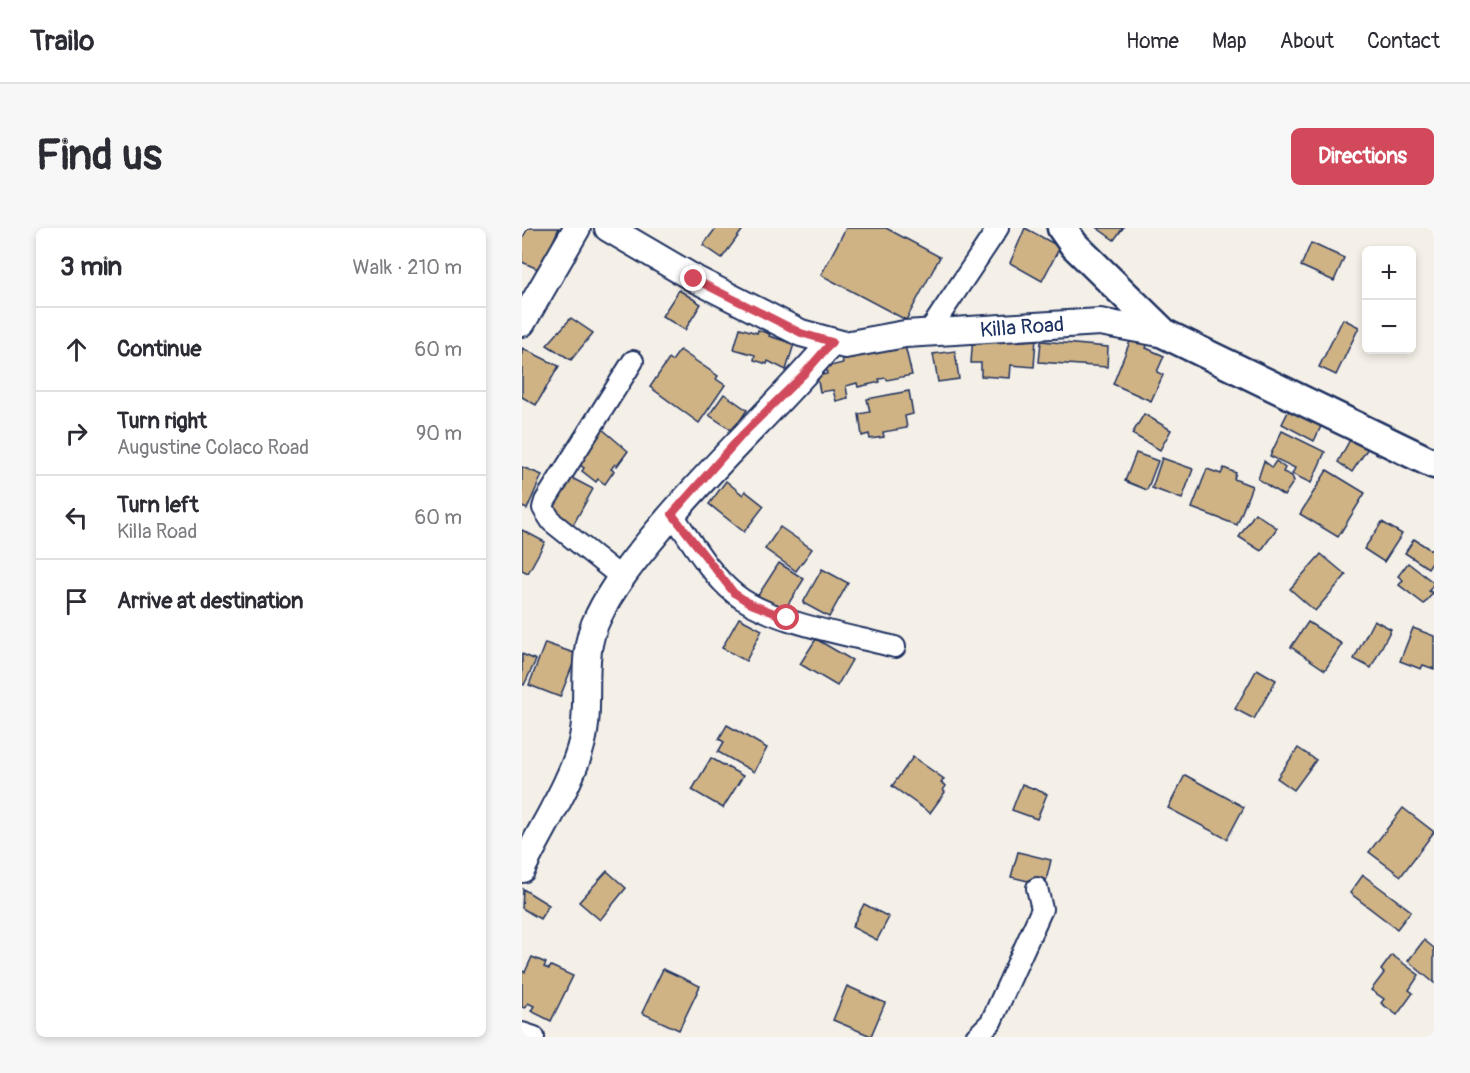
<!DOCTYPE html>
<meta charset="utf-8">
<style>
body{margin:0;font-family:Pangolin,sans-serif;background:#f7f7f7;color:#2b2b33}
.controls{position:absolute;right:18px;top:18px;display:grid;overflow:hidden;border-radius:9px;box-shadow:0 3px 9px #0003}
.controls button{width:54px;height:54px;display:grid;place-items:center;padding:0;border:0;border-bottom:2px solid #e1e1e2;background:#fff;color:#2b2b33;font:30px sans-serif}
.stop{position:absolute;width:18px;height:18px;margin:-14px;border:4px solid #d1495b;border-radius:50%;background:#fff}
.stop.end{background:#d1495b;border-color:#fff;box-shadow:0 2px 6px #0008}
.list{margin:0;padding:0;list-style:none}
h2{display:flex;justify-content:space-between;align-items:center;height:78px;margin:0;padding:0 24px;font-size:26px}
h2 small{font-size:20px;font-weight:400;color:#7c7c81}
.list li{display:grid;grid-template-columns:39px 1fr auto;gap:18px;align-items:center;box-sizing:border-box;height:84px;padding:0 24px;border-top:2px solid #e1e1e2}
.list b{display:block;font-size:22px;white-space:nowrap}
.list p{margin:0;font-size:20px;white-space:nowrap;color:#7c7c81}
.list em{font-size:20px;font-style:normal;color:#7c7c81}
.icon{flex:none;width:33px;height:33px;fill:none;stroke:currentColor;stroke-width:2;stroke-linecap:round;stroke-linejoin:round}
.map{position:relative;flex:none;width:912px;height:809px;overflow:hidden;border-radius:9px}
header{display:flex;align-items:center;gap:36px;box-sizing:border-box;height:84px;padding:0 30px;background:#fff;border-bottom:2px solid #e1e1e2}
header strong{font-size:28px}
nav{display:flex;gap:33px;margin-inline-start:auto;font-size:21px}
.intro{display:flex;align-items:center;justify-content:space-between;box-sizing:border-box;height:144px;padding:0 36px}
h1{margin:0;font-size:42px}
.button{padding:15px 27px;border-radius:9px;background:#d1495b;color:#fff;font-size:21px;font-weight:700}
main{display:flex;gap:36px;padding:0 36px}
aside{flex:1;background:#fff;border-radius:9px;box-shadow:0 3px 9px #0003}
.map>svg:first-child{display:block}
</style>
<header>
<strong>Trailo</strong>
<nav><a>Home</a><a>Map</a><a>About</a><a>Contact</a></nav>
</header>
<div class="intro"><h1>Find us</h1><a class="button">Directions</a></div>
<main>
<aside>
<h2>3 min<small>Walk · 210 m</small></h2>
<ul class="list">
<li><svg class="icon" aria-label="ahead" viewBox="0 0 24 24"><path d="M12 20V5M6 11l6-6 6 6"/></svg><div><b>Continue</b></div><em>60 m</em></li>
<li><svg class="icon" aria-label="right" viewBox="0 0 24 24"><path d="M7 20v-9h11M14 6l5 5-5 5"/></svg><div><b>Turn right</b><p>Augustine Colaco Road</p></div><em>90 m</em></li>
<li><svg class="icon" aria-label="left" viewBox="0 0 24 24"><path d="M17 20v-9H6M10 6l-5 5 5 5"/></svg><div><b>Turn left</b><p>Killa Road</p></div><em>60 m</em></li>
<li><svg class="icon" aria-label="arrive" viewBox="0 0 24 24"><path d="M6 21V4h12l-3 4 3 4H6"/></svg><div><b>Arrive at destination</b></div></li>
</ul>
</aside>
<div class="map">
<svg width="912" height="809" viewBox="0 0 912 809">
<rect width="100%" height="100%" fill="#f5f0e7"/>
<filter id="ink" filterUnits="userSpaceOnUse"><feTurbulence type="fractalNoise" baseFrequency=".0167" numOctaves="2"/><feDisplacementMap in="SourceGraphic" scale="12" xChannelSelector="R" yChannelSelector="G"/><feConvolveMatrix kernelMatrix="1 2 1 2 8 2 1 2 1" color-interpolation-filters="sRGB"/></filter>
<g filter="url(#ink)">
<!-- building -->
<g fill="#cfb385" stroke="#1b2f5e" stroke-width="1.5">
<polygon points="6,0 37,0 18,42 0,34 0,10"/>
<polygon points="194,0 222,0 200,30 181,17"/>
<polygon points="324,0 364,0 418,29 384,92 299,47"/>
<polygon points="503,0 538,19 520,53 488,35"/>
<polygon points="575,0 601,0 592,12"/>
<polygon points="789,15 822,30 812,53 779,38"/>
<polygon points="157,62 179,76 163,102 140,88"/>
<polygon points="49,90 71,105 49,132 25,117"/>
<polygon points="821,91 837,99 814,147 797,139"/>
<polygon points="218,100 235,105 236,102 248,106 247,108 272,116 264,142 246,133 245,136 232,132 233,127 212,121"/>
<polygon points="451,106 514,110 512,139 489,137 488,150 459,148 459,135 449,135"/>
<polygon points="611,106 627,113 624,120 642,128 635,144 641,147 629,173 591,156"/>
<polygon points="381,109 390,147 365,152 364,150 357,151 358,154 336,159 335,155 324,158 326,170 314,173 311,162 298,164 295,148 305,146 304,139 321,135 319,127"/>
<polygon points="519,113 586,119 585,139 517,134"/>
<polygon points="0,120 37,138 14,177 0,169"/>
<polygon points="158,122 196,148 194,151 203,157 177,195 128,159 147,131 150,133"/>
<polygon points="433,123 437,151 416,154 411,126"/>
<polygon points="387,163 391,186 383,188 385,200 361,204 362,209 348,211 347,206 340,208 337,186 348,184 345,171"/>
<polygon points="202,166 225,182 211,203 187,187"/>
<polygon points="770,176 802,192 792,213 760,196"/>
<polygon points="622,186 649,202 638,222 610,206"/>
<polygon points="79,200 106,223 95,238 93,236 89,241 92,243 83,256 76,251 74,254 60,243 62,240 54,234"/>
<polygon points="760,203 803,224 789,255 770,246 773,240 748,228"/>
<polygon points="831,206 848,217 830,244 816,234"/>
<polygon points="614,225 636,233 625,262 603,253"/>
<polygon points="640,230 671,241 660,271 630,260"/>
<polygon points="742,233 750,239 754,233 763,240 761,244 770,248 772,253 762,268 736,251"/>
<polygon points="0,239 20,247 5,281 0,279"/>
<polygon points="702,240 714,245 712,251 730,258 715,297 670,280 685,241 699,246"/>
<polygon points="805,242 843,265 816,309 778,286"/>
<polygon points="44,247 71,261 51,297 25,284"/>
<polygon points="204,253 221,267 223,263 242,278 222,304 187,276"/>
<polygon points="733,285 755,300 739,323 717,309"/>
<polygon points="860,294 880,306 862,334 842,321"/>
<polygon points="258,299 290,321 274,343 243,321"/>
<polygon points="0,302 23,314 6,345 0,342"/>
<polygon points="892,311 912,324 912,331 906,340 883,325"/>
<polygon points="799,326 824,347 793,383 768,361"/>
<polygon points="257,335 282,351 260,386 235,369"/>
<polygon points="886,335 912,355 907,363 911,365 902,376 877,357 881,352 876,348"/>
<polygon points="300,341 326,355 307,389 281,375"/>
<polygon points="217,390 240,402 224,433 200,420"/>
<polygon points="852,392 869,401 849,440 832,431"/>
<polygon points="786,394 820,416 803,442 769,419"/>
<polygon points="891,400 912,408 912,441 901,437 899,441 878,433"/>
<polygon points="294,411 330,432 315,458 278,436"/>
<polygon points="23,415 55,426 38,469 7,457"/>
<polygon points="0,426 14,432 2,457 0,456"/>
<polygon points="735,441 754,452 732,491 713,481"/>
<polygon points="205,497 245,520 232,544 196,524 202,514 197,511"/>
<polygon points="776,520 794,532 772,562 755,550"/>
<polygon points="391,529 422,551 419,555 424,558 421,562 423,564 408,585 370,558"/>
<polygon points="189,530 221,548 201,580 170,562"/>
<polygon points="663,547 722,579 705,611 646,580"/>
<polygon points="500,556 525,566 515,591 490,582"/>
<polygon points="881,580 912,604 879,648 847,624"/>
<polygon points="496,624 529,632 523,657 489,649"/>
<polygon points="85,643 104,660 78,692 57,674"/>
<polygon points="841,647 889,683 875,701 828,665"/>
<polygon points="1,661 27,677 18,691 0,680"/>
<polygon points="342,676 367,689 355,712 330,699"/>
<polygon points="902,712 912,720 912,755 886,733"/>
<polygon points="870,727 897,747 887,762 891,765 875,787 859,775 862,771 849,762 862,745 859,742"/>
<polygon points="10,729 24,735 22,739 27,741 29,738 51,748 29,793 9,783 12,778 6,775 3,780 0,779 0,743 3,744"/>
<polygon points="141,741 178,758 157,802 120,785"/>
<polygon points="325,758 363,775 349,808 311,792"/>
</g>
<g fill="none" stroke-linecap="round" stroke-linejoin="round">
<defs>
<g id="minor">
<polyline points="406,105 476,0"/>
<path d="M150,286C169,312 187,345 213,366C249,395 328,407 373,419"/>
<polyline points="100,350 30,294 21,280 23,273 111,133"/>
<polyline points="0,805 12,809"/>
<polyline points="454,809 469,794 520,681 515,660"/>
</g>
<g id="tertiary">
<polyline points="86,0 173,51 279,105 323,117 383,106 578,94 643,106"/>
<polyline points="0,95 55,0"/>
<path d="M0,641C18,602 50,555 60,514C70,474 56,428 76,389C92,355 117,326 141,297C195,233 256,177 310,114"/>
</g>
<polyline id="secondary" points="540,0 552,17 643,106 912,236"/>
</defs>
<!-- minor casing -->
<use href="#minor" stroke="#1b2f5e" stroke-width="24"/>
<!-- tertiary casing -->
<use href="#tertiary" stroke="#1b2f5e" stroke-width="30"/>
<!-- secondary casing -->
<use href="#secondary" stroke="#1b2f5e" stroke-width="33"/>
<!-- minor -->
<use href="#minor" stroke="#fff" stroke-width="20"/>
<!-- tertiary -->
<use href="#tertiary" stroke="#fff" stroke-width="26"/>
<!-- secondary -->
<use href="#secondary" stroke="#fff" stroke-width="28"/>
</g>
</g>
<g fill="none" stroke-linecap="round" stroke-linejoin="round" filter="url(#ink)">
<!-- route -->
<polyline stroke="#d1495b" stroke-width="8" points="172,51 279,105 310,114 281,147 221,206 150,286 212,365 229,376 265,390"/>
</g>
<g text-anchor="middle" stroke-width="4.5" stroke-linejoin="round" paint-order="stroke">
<!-- street labels -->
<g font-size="21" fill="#1b2f5e" stroke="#fff">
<text transform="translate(500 99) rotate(-4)" y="7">Killa Road</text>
</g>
</g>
</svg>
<div class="controls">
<button>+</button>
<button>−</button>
</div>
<div class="stop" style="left:265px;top:390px"></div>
<div class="stop end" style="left:172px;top:51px"></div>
</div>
</main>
